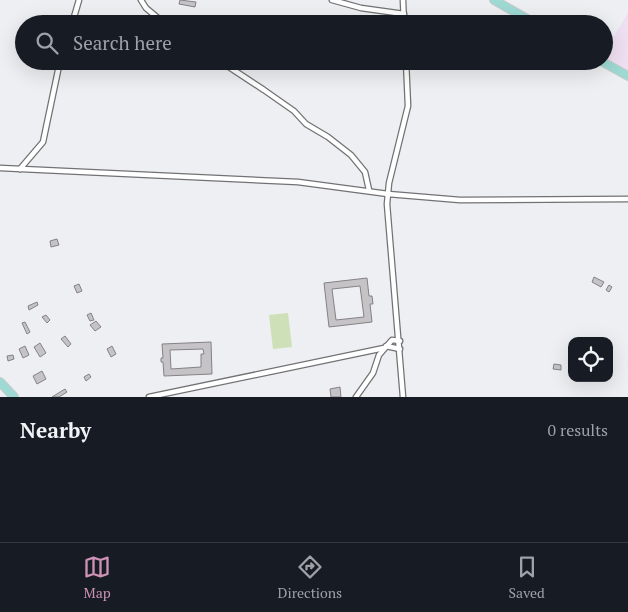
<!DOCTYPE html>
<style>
body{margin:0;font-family:"PT Serif",serif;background:#242831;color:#f1f3f6}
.controls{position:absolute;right:15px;bottom:15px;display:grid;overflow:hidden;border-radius:10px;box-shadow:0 5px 20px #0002}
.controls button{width:45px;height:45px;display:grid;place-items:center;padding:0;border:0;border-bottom:1px solid #363941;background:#171b24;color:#f1f3f6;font:25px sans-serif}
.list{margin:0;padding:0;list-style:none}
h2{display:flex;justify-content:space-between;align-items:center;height:65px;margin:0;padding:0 20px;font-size:21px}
h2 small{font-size:16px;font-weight:400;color:#9ea1a6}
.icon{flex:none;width:28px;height:28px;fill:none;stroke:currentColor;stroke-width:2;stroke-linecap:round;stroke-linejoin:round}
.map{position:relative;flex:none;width:628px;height:397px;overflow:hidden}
.search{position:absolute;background:#171b24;box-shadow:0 5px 20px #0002;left:15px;right:15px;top:15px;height:55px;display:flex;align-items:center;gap:12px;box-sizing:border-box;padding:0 18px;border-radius:28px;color:#9ea1a6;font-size:19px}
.sheet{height:145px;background:#171b24}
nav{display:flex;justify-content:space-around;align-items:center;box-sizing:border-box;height:70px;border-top:1px solid #363941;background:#171b24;font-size:14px;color:#9ea1a6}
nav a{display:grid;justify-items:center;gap:2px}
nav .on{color:#ce92b6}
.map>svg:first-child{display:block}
</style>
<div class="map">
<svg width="628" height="397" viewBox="0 0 628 397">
<rect width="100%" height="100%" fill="#eeeff2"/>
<!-- medical -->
<polygon fill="#efdff2" points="628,13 628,70 604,57 604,53"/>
<!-- green -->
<polygon fill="#cee0b7" points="288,313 292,347 273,349 269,315"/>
<!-- building -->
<g fill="#c6c3c6" stroke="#848284" fill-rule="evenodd">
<polygon points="180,0 196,2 195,7 179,4"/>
<polygon points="125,61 132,61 129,67 124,65"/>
<polygon points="57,239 59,245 51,247 50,241"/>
<polygon points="594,277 604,282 601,287 592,282"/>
<path d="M367,278L369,296H372L373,304H370L372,322L329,327L324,283ZM360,286L364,317L336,320L332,289Z"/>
<polygon points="79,284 82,291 77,293 74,286"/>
<polygon points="609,285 612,287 609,292 606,290"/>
<polygon points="37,302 38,305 29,310 28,306"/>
<polygon points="91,313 94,320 90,321 87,315"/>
<polygon points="46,315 50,320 47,323 42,317"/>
<polygon points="96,321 101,327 95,331 90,325"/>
<polygon points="25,322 30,332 27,334 22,323"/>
<polygon points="65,336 71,344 68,347 61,339"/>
<path d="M211,342L212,374L164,376L163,362H161V358H163L162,344ZM203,349L204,354H201V367L171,369L170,350Z"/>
<polygon points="40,343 46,353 40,357 34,347"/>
<polygon points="25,346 29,355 23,358 19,349"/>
<polygon points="112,346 116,354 111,357 107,349"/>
<polygon points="13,355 14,359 8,361 7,356"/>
<polygon points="554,364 561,365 561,370 553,369"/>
<polygon points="42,371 46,379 37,384 33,376"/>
<polygon points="89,374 91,377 86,381 84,377"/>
<polygon points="340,387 341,397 331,397 330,389"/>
<polygon points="65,389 67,392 59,397 52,397"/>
</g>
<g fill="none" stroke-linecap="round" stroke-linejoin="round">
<defs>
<g id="street">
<polyline points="141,0 146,8 165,24"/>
<polyline points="332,0 361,8 404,14"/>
<polyline points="403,0 404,24"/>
<polyline points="72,24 79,0"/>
<polyline points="220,61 264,90 294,111 306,124 328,137 351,155 365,172 369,190"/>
<polyline points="0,168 298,182 388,194 460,200 628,199"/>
<polyline points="20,169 43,142 60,61"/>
<polyline points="386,346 400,349"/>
<polyline points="149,397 384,348"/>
<polyline points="356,397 373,373 379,355 392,340 400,341"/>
<polyline points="403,397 387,204 389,183 408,106 406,61"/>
</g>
<g id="primary">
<polyline points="494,0 536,24"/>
<polyline points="601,61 628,76"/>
<polyline points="0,382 14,397"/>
</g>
</defs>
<!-- street casing -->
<use href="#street" stroke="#727275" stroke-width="7"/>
<!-- primary casing -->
<use href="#primary" stroke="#cacacb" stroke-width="10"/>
<!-- street -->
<use href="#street" stroke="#fff" stroke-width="4.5"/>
<!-- primary -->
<use href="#primary" stroke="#9ed9d4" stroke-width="8"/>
</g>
</svg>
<div class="controls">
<button><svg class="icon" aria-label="locate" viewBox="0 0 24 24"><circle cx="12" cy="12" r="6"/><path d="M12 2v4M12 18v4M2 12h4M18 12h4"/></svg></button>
</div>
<div class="search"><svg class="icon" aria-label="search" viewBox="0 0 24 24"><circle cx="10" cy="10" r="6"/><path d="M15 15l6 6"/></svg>Search here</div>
</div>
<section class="sheet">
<h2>Nearby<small>0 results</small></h2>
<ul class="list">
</ul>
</section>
<nav>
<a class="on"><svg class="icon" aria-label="map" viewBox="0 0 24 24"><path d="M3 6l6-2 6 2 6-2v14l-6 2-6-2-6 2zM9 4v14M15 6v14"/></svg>Map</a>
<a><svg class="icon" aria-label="directions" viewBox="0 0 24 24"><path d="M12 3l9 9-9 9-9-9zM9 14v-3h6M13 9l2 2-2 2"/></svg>Directions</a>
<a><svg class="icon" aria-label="saved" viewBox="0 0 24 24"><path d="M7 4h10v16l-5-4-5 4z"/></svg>Saved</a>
</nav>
